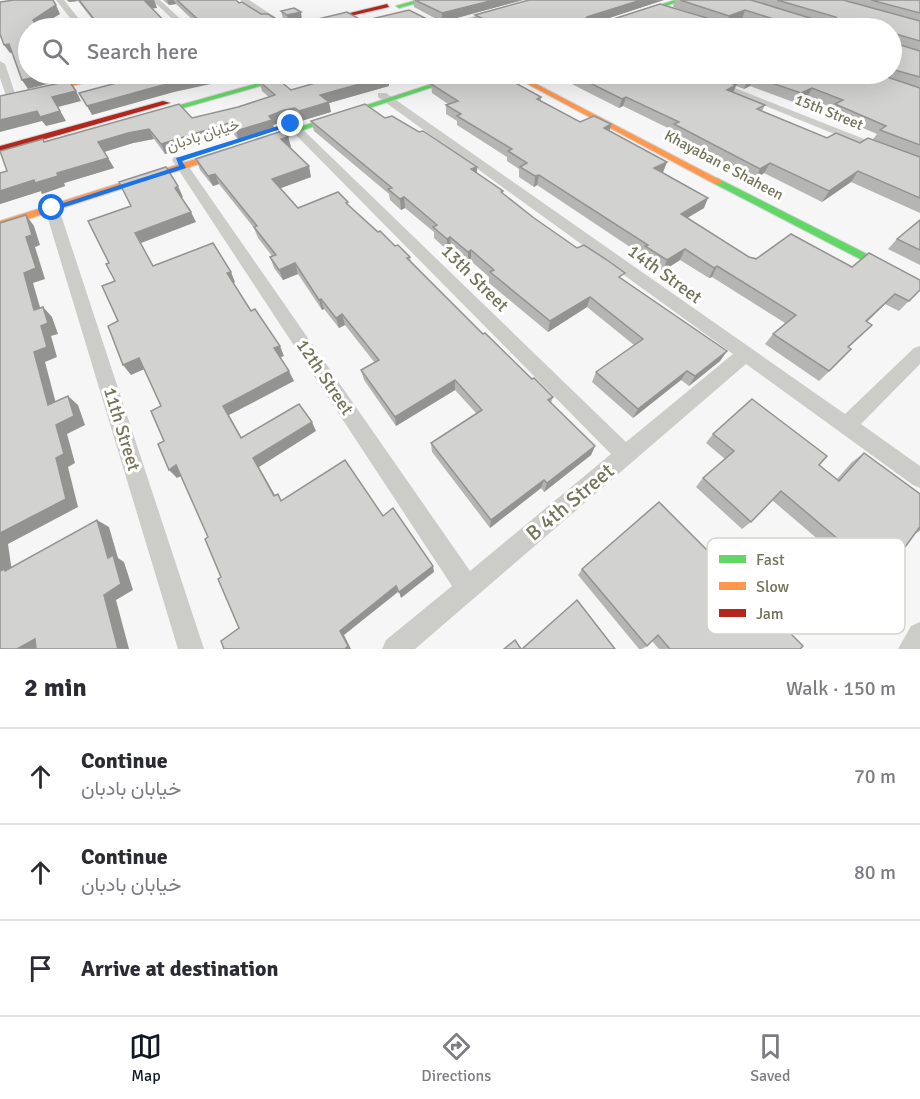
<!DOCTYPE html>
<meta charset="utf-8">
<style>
body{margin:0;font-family:Signika,Vazirmatn,sans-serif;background:#f7f7f7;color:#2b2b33}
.stop{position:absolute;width:18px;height:18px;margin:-14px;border:4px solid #1a73e8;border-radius:50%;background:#fff}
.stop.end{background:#1a73e8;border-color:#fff;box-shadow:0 2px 6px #0008}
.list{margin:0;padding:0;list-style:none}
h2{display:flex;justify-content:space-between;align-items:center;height:78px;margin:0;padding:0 24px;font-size:26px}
h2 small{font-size:20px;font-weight:400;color:#7c7c81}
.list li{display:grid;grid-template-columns:39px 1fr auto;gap:18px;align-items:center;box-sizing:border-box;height:96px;padding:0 24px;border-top:2px solid #e1e1e2}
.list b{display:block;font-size:22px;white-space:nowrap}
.list p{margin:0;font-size:20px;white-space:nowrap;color:#7c7c81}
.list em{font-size:20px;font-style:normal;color:#7c7c81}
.icon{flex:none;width:33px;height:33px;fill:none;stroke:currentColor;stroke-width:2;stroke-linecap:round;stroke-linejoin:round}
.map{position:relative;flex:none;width:920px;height:649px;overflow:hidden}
.search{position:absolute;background:#fff;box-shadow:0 6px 24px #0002;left:18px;right:18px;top:18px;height:66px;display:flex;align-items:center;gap:15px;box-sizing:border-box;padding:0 21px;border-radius:33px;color:#7c7c81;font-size:22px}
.sheet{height:366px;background:#fff}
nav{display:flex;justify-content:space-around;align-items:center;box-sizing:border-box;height:84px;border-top:2px solid #e1e1e2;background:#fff;font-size:16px;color:#7c7c81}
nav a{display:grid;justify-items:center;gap:3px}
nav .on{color:#111827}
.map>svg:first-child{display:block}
</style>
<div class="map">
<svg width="920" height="649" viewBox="0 0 920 649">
<rect width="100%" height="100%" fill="#f6f6f7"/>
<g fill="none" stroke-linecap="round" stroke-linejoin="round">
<defs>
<g id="fast">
<polygon points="417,0 428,0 399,8 396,6"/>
<polygon points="675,0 684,0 597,28 589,28"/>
<polygon points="291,74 302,74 155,116 148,114"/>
<polygon points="462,74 472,74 258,145 250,143"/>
<polygon points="717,178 920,281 920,290 713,183 712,181"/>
</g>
<g id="slow">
<polygon points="536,0 546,0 444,28 435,28"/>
<polygon points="108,74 119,74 0,104 0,100"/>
<polygon points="509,74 517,74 722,181 721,183 713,183"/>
<polygon points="224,150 229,153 227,155 0,228 0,221"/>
</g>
<g id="jam">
<polygon points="387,4 389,7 298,28 289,28"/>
<polygon points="163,101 170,103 0,152 0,146"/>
</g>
</defs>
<!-- fast casing -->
<use href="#fast" stroke="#d4d4d2" stroke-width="2"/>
<!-- slow casing -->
<use href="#slow" stroke="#d4d4d2" stroke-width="2"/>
<!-- jam casing -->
<use href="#jam" stroke="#d4d4d2" stroke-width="2"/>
<!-- street -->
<g fill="#ccccc9" fill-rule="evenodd">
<polygon points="56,0 64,0 86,28 78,28"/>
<polygon points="152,0 160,0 190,28 182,28"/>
<polygon points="240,0 249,0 292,28 283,28"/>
<polygon points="695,17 727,26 728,28 717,28 692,21 692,17"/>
<polygon points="0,61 5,64 17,99 16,101 7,99 0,78"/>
<polygon points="687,74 699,74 920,161 920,169"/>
<polygon points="378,93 386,93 845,414 914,348 920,346 920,364 861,424 920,466 920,488 913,485 746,364 415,649 382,649 386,640 452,586 172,160 174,157 182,157 470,571 611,454 287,126 287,122 295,122 626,442 733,354 378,97"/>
<polygon points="47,197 52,198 59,209 204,649 178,649 45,209 41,201"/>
<polygon points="920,622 920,649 898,649 911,626"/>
</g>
<!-- fast -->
<use href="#fast" fill="#63d668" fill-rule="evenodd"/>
<!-- slow -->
<use href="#slow" fill="#ff974d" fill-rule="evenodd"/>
<!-- jam -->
<use href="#jam" fill="#b3261e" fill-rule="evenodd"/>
</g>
<!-- wall -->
<g fill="#b5b5b3" fill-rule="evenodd">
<polygon points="66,0 154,0 157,8 152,8 166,23 175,28 99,28 78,1 69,2"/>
<polygon points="163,0 236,0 261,14 281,22 286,22 283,19 281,11 302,20 299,21 363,21 425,24 200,27 176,4 169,5"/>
<polygon points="413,0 523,0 442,22 414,7"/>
<path d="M529,0H664L599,21L604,22L701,16L673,7L675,0H920V213L851,182L822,202L764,173L755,179L671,134L672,130L623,106L619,108L552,74H891V28L767,26L742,19L726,25L717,22L715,27L720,28H487L475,23V15ZM736,86L744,89L750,86L796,103L807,98L833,108L830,114L877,134L873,139L860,143L827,138L762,111L765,105L734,92Z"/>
<polygon points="310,74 419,74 389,83 389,86 329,103 331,112 301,121 297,118 287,120 273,125 275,129 239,141 233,133 165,154 154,139 133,143 104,152 114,168 64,183 65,186 42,194 41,191 0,204 0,173 7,171 45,142 192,118 238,107 269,97 262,91 259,81 291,90 318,82 311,77"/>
<polygon points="420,74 451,74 431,80"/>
<polygon points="525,74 550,74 535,79"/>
<polygon points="521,75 520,84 518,85 541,97 541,101 580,122 610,131 667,162 663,172 662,172 704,208 687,218 749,257 852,267 920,290 899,311 885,304 867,322 862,335 849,347 842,359 819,381 765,344 773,334 785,323 712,277 709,278 680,260 663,271 641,257 642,255 537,185 534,187 519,177 519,169 507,161 507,157 457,125 457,121 446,114 446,105 448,104 432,93 431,84"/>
<polygon points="385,118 477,167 477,173 503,191 503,194 534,218 727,351 720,361 689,386 681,380 633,418 592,382 596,372 634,345 587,307 548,332 489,283 489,277 471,261 468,262 451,248 447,250 434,238 434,232 405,208 401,210 390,200 389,194 314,131 311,121"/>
<polygon points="288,137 291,147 290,147 311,177 280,188 298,208 349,206 378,232 395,246 410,257 411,262 483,334 532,379 553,397 551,403 595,446 591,455 544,492 541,488 490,528 432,452 431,443 477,414 455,390 396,426 364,380 361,370 375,363 345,325 339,328 324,309 322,310 298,274 283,280 274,268 270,257 272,256 258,238 254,228 219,184 213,186 200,170 196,159"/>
<polygon points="920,220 920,265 888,249 897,239"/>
<polygon points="713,434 819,465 837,479 852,462 864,453 920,494 920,531 915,534 883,577 869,583 772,500 751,522 742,529 696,487 703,478 725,459 706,443"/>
<polygon points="582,569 800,649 659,649 652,641 647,646 642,649 639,649 578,575"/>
</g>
<!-- shaded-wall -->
<g fill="#939392">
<polygon points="68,0 77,0 78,1 69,2"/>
<polygon points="154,0 157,8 149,9 145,1"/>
<polygon points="167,0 174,0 176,4 169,5"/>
<polygon points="494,0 523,0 442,22 442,13"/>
<polygon points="641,0 664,0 585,26 585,20 587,17"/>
<polygon points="56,5 60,14 37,28 33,20"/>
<polygon points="745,10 742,19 726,25 729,16"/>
<polygon points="301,12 302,20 289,23 287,15"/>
<polygon points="425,18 425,26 417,20"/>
<polygon points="717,21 714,28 708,24"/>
<polygon points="9,44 15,52 10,53 4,45"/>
<polygon points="49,74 65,74 68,79 28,89 22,80"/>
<polygon points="213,74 242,74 243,77 174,92 92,115 87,106 170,83"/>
<polygon points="389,74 419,74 389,83 389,86 329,103 331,112 301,121 299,111 320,95"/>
<polygon points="430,74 451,74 431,80"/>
<polygon points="536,74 550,74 535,79"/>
<polygon points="521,75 520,84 507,89 508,79"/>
<polygon points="754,77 750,86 744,89 748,80"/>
<polygon points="736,85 732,95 727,90"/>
<polygon points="812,88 807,98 796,103 801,93"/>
<polygon points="76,91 81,101 58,107 66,121 46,126 42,121 0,132 0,120 52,97"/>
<polygon points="626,97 623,106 619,108 622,99"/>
<polygon points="295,108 297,118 287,120 273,125 275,129 239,141 236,131 284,110"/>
<polygon points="229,123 233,133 165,154 161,144"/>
<polygon points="611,124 609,134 604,128"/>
<polygon points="149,129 154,139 133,143 104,152 98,142 128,133"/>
<polygon points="288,137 291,147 284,149 281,139"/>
<polygon points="108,158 114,168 64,183 65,186 42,194 41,191 0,204 0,191"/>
<polygon points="667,162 663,172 651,178 654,168"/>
<polygon points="770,163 764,173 755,179 760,169"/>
<polygon points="309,166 311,177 276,190 272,179"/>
<polygon points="477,167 477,177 471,169"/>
<polygon points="858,171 851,182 822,202 829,191"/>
<polygon points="215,174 219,184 213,186 208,176"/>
<polygon points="539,175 537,185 534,187 535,176"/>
<polygon points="178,186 183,197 180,198 175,188"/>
<polygon points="404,197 405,208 401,210 400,199"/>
<polygon points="708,198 704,208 677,224 681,214"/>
<polygon points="191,212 196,222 141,243 135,233"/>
<polygon points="26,215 34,226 40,245 35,247 45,279 33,283 44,321 34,310 24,273 26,237"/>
<polygon points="450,237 451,248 447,250 447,239"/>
<polygon points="685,249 680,260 663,271 667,260"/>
<polygon points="471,250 471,261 468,262 468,252"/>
<polygon points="295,263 298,274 283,280 279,270"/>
<polygon points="717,266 712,277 709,278 714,268"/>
<polygon points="231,272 235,282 232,284 227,273"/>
<polygon points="895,294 885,304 856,332 866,321"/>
<polygon points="590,297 587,307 548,332 550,321"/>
<polygon points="321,299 324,309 322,310 319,300"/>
<polygon points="43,307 52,317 58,334 51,336 57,357 45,362 59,415 48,405 34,352 41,326"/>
<polygon points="342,314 345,325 339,328 336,318"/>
<polygon points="280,346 284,356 279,358 274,348"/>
<polygon points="727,351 720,361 689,386 695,376"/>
<polygon points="139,358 147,368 131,375 123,365"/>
<polygon points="289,371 294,381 229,415 247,447 241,438 223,406"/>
<polygon points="687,371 681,380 633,418 638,409"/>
<polygon points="455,380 455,390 396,426 395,417"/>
<polygon points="68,396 78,405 85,425 67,434 75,463 68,467 78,507 8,544 12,572 0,573 0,533 56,458 56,425"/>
<polygon points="312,422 316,431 259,467 280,504 274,496 253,458"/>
<polygon points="595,446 591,455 544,492 547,483"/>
<polygon points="176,465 185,474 177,478 169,470"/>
<polygon points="544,480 541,488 490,528 491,520"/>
<polygon points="97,520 109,527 118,558 124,562 133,590 116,600 129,649 118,649 104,595"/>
<polygon points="433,566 434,572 401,598 399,592"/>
<polygon points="396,586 398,592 344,635 351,649 345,649 340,631"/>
<polygon points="35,639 40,649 17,649"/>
</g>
<!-- building -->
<g fill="#d2d2d0" stroke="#939392" stroke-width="1.5">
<polygon points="14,0 53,0 56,5 33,20 38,28 28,28 28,74 49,74 22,80 9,44 4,45 0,34 0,2"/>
<polygon points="79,0 151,0 145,1 166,23 169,23 175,28 101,28"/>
<polygon points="177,0 236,0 239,3 242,2 261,14 268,14 281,22 314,20 347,12 363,21 409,10 425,18 417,20 434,28 192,28 205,26"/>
<polygon points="415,0 494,0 442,13"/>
<polygon points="529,0 641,0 587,17 585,20 604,22 660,4 717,21 708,24 720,28 500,28 503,28 475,15"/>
<polygon points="680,0 751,0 823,22 837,20 836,17 777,0 843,0 920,21 920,41 896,34 897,44 920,51 920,77 891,69 891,28 762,28 780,21 745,10 729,16"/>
<polygon points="871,0 920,0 920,13"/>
<polygon points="294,8 301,12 287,15 281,11"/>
<polygon points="114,74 213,74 170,83 87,106 79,93 120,82"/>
<polygon points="317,74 389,74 385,75 388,76 320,95 329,102 299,111 295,108 284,110 269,116 272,120 236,131 229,123 161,144 149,129 128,133 98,142 108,158 57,173 58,176 35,183 34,180 0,191 0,173 7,171 0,151 43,139 44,142 179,104 192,118 238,107 275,95 259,81 275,77 291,90 326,80"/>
<polygon points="463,74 519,74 521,75 508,79 541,97 537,99 580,122 594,116 611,124 604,128 667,162 654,168 708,198 681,214 749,257 756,259 791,234 852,267 869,253 920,280 920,290 909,301 895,294 866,321 872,325 848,347 851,349 829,371 773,334 796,315 717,266 714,268 685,249 667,260 645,246 648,245 539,175 535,176 520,167 527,163 508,151 512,149 457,116 461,114 446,105 458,101 431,84"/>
<polygon points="572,74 706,74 736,85 727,90 765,105 757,109 827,138 836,133 860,143 868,138 920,157 920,198 858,171 829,191 770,163 760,169 674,124 679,122 626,97 622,99"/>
<polygon points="731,74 878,74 920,88 920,145 880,130 886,126 835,104 843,100 812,88 801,93 754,77 748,80"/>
<polygon points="69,81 76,91 52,97 60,111 40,117 37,111 0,120 0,96"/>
<polygon points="365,104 385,118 392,116 419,132 423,131 477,167 471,169 503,191 501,192 534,218 577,248 584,245 607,260 625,273 619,277 727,351 695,376 687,371 638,409 596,372 643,339 590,297 550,321 490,272 494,270 471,250 468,252 450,237 447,239 433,227 437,225 404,197 400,199 388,189 392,188 311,121"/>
<polygon points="282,131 288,137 281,139 309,166 272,179 298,208 338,192 348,202 346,203 378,232 380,231 395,246 398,245 410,257 407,258 483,334 485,333 532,379 534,378 553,397 548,400 595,446 547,483 544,480 491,520 431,443 482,410 455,380 395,417 361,370 379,360 342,314 336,318 321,299 319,300 295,263 279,270 270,257 276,255 254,227 257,226 215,174 208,176 196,159"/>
<polygon points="166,167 178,186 175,188 191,212 135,233 153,266 213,243 231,272 227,273 251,311 255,309 280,346 274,348 289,371 223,406 241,438 299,404 312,422 253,458 274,496 278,494 281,501 345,460 383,516 393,508 433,566 399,592 396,586 340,631 348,646 345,649 224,649 221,641 239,628 218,579 221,577 205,539 208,537 176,465 169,470 158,444 164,441 151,411 161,406 139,358 123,365 108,326 118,321 102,286 115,281 106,264 109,263 88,221 131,206 119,182"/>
<polygon points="26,215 32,235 26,237 36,268 24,273 34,310 43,307 48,323 41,326 47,347 34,352 48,405 68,396 74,416 56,425 64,454 56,458 66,499 0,533 0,223"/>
<polygon points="920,220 920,250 897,239"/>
<polygon points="752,399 827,456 819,465 839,481 864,453 920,494 920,529 919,528 883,577 781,491 751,522 703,478 734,451 713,434"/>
<polygon points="659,502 803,646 800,649 670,649 658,635 647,646 582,569"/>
<polygon points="97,520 108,558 113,555 121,584 104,595 118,649 36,649 35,639 17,649 0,649 0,571 4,569 5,571"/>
<polygon points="577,600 615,649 522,649"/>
<polygon points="515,640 521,649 504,649"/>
</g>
<!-- route -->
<polygon fill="#1a73e8" points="291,122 293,125 182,161 186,168 55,210 48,208 179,166 176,158"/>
<g text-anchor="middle" stroke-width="6" stroke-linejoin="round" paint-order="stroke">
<!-- far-street labels -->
<g font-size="15" fill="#74745a" stroke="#fff">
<text transform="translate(829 112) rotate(22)" y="5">15th Street</text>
<text transform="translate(203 135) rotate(-18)" y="5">خیابان بادبان</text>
<text transform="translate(724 165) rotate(28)" y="5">Khayaban e Shaheen</text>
</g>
<!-- street labels -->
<g font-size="18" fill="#74745a" stroke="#fff">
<text transform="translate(665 274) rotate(36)" y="6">14th Street</text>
<text transform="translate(475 278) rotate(45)" y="6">13th Street</text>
<text transform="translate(325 377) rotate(56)" y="6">12th Street</text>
<text transform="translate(122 429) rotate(73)" y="6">11th Street</text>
</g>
<!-- near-street labels -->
<g font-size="21" fill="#74745a" stroke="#fff">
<text transform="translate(570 502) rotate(-40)" y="7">B 4th Street</text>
</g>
</g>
<!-- legend -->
<rect x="707" y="538" width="198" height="96" rx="9" fill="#fff" stroke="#d5d5ce" stroke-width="1.5"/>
<rect x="719" y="555" width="27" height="8" fill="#63d668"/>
<rect x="719" y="582" width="27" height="8" fill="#ff974d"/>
<rect x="719" y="609" width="27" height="8" fill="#b3261e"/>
<g font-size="16" fill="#74745a">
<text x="756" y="565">Fast</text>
<text x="756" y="592">Slow</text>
<text x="756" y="619">Jam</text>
</g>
</svg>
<div class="stop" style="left:52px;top:208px"></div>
<div class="stop end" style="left:291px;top:124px"></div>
<div class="search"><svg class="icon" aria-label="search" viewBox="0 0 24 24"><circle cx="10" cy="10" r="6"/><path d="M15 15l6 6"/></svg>Search here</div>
</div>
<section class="sheet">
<h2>2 min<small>Walk · 150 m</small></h2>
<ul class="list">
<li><svg class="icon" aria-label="ahead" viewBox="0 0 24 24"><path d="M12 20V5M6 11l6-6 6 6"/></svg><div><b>Continue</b><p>خیابان بادبان</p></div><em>70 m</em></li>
<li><svg class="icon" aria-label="ahead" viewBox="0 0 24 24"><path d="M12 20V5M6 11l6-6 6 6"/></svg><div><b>Continue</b><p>خیابان بادبان</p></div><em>80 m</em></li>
<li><svg class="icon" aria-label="arrive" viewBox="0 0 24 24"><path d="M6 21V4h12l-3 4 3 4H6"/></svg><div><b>Arrive at destination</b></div></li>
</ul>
</section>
<nav>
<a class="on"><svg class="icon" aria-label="map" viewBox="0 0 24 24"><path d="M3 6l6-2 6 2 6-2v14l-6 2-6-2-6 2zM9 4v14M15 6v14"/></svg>Map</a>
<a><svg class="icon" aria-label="directions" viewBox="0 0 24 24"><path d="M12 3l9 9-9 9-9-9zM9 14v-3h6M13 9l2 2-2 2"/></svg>Directions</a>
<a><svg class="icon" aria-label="saved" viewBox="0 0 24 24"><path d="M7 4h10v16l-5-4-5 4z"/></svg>Saved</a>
</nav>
